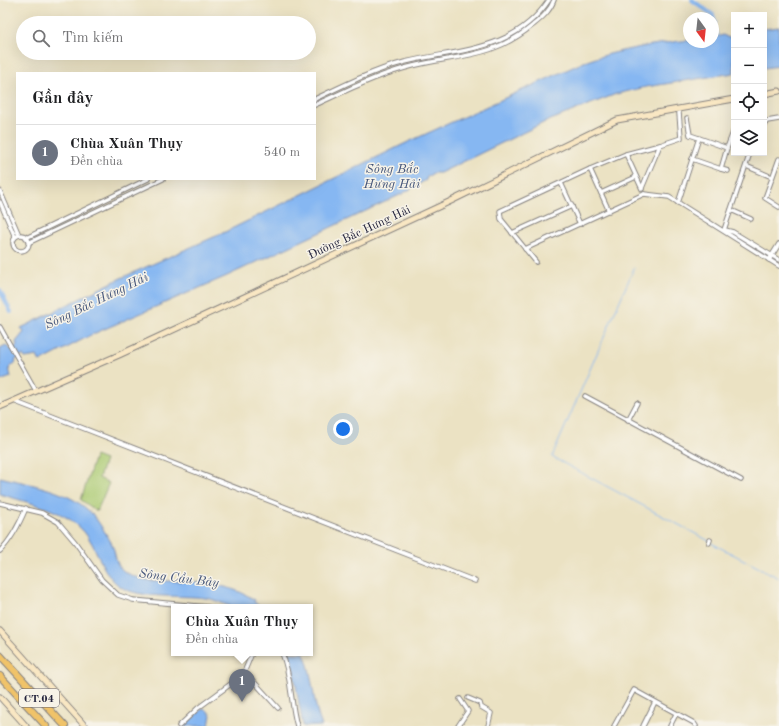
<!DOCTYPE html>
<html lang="vi">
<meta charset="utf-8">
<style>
body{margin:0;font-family:"Old Standard TT",serif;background:#f2f2f2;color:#202124}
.controls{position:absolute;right:12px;top:12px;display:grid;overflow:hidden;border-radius:0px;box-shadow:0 4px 16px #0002}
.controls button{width:36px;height:36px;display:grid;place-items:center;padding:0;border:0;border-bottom:1px solid #e0e0e0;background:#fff;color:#202124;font:20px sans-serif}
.compass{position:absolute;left:683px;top:12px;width:36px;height:36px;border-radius:50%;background:#fff;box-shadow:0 4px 16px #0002;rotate:165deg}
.you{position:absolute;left:343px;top:429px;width:14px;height:14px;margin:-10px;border:3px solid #fff;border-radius:50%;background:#1a73e8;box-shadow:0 0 0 6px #1a73e833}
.badge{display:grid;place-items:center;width:26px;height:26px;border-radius:50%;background:#b5179e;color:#fff;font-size:13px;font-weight:700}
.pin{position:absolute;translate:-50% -33px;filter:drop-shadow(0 1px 2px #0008)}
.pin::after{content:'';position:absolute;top:21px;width:14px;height:12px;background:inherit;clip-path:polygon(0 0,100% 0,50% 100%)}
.popup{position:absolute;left:171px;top:604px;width:142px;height:52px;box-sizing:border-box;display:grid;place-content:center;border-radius:0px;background:#fff;filter:drop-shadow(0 1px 3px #0005);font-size:13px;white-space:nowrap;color:#757577}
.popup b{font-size:15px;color:#202124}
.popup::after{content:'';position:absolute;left:50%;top:100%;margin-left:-8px;border:8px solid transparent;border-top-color:#fff}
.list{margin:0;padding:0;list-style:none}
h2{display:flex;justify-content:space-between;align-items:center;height:52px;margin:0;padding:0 16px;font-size:17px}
h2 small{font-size:13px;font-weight:400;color:#757577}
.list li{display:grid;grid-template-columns:26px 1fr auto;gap:12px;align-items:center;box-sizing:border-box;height:56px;padding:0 16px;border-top:1px solid #e0e0e0}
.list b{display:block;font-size:15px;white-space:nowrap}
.list p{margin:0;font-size:13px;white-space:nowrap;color:#757577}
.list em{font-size:13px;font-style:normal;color:#757577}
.icon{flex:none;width:22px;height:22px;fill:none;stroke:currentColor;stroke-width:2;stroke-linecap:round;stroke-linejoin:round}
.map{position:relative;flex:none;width:779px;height:726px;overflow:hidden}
.search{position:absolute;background:#fff;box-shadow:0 4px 16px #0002;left:16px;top:16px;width:300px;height:44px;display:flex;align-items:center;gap:10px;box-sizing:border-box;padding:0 14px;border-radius:22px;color:#757577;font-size:15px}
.panel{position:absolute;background:#fff;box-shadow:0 4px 16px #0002;left:16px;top:72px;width:300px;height:108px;border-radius:0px}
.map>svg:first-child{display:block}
</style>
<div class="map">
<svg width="779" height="726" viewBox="0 0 779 726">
<rect width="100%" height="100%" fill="#f7f3e8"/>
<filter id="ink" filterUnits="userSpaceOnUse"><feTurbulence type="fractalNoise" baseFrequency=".025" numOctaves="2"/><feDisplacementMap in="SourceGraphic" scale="8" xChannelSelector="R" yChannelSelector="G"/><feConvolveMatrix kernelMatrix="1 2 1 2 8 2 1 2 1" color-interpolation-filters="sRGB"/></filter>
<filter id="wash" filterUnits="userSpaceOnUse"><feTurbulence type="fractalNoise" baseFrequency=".012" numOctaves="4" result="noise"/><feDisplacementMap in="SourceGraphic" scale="16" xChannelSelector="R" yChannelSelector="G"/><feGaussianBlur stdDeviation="0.9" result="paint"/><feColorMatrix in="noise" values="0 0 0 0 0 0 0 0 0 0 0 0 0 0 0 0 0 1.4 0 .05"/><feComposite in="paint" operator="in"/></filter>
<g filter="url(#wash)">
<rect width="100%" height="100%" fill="#ebe2c3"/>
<!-- green -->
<polygon fill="#aaca71" stroke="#667656" points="95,456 105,460 99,478 109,483 97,511 81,500"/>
<!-- water -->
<g fill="#86b7f2" stroke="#546c96">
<polygon points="779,27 779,66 764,68 764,29"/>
<path d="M723,35L729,38L734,36V73L646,87L616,94L543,123L440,173H433L427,177L426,180L402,194L227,276L93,334L40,362L37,356L25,358L23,355L15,360L16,362L9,368L11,377L0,381V348L6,345L10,350L17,346L16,342L24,332L21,328L121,278L223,233L406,143L584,62C617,50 654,44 689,40V42H713V38Z"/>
<path d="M0,477C32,485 71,490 94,516C100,524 107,535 112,544C117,557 114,567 129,574C143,582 160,581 176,581C204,582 232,585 255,600L254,602L261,607C253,607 242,609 234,607C224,605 215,599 205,598C183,595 139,599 121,587C102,574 100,555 88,537C69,509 30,504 0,494Z"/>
<path d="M287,653H304C314,677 312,702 322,726H303L293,669Z"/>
<polygon points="202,709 207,710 211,715 209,726 184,726"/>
</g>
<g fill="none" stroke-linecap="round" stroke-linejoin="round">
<!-- stream -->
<g stroke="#86b7f2" stroke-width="1">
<polyline points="716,29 719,37"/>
<polyline points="634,268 552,457 709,541"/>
<polyline points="711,543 779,578"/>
</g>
<!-- canal -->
<g stroke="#86b7f2" stroke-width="4">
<polyline points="692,0 713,15 715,23"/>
<polyline points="0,290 11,312"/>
</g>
</g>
</g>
<g filter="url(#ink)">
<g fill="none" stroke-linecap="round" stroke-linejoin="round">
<defs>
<g id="street">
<path d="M315,99C344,85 374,70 405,62C459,49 514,52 549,0"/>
<path d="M315,105C345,91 373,77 405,68C454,54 490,61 533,25C542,18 550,11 554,0"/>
<polyline points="687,118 690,135 699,138"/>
<polyline points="764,125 767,121 779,119"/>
<polyline points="660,145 681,138 679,113"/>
<polyline points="727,148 721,169 728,171"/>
<polyline points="626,154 642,189"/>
<polyline points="692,159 721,169"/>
<polyline points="779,159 765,198 779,207"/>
<polyline points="746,166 772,177"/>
<polyline points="590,169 609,211"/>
<polyline points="561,183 580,224"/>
<polyline points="0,191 19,235"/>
<polyline points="601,193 636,177"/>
<polyline points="644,194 669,197 779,266"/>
<polyline points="0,202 15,237"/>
<polyline points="678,203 699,138 727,148 734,130"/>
<polyline points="731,210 751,219"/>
<polyline points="724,230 750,153"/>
<polyline points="725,230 733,232 779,260"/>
<polyline points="512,233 572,206"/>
<circle cx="21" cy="243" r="8"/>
<polyline points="26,238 148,179"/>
<polyline points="28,243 163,179"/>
<polyline points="525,249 644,194"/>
<polyline points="769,260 779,244"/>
<polyline points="536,262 501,219 500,211 590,169 626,154 660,145 642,188"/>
<polyline points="0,327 36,391"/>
<polyline points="585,396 741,480"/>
<polyline points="16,402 475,581"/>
<polyline points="628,420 637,403"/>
<polyline points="0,503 42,513 58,522 75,542 102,580 118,595 133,600 208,607"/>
<polyline points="709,543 710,540"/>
<path d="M0,551C12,539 19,525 26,508"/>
<path d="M282,653C292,677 290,702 297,726"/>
<polyline points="245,672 278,708"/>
<polyline points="468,698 480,703 481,707 491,713 488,726"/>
<polyline points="179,726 198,708 243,675 252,653"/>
<polyline points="458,726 468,711 460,699"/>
<polyline points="614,726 634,690 694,723 696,726"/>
<polyline points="643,726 655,702"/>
<polyline points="670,726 676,714"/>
</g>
<g id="secondary">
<polyline points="764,94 779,91"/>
<polyline points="0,407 119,355 451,201 617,120 734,99"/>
<polyline points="0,631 85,726"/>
<polyline points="0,697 26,726"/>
</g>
<g id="highway">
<polyline points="0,655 65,726"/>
<polyline points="0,676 46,726"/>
</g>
</defs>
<!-- street casing -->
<use href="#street" stroke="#86827f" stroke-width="5.5"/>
<!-- secondary casing -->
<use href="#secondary" stroke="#86827f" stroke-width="7"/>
<!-- highway casing -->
<use href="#highway" stroke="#86827f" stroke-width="8"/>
<!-- street -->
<use href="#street" stroke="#fff" stroke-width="3.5"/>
<!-- secondary -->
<use href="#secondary" stroke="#f9e7c3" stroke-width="5"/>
<!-- highway -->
<use href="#highway" stroke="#f0c369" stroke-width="6"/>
</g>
</g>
<g text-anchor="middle" stroke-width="3" stroke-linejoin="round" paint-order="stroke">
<!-- shield labels -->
<rect fill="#f7f3e8" stroke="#62616f" stroke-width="1" x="19" y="689" width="40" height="18" rx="3"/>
<g font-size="11" font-weight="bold" fill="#22223b">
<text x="39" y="702">CT.04</text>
</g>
<!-- street labels -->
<g font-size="12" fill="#22223b" stroke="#f7f3e8">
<text transform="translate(359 232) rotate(-25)" y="4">Đường Bắc Hưng Hải</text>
</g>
<!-- water labels -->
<g font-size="13" font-style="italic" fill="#45567b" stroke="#f7f3e8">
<text x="392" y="173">Sông Bắc<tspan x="392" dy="15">Hưng Hải</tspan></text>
<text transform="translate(96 300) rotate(-26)" y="5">Sông Bắc Hưng Hải</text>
<text transform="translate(179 577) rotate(7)" y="5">Sông Cầu Bây</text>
</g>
</g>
</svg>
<div class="controls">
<button>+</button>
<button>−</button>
<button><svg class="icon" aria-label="locate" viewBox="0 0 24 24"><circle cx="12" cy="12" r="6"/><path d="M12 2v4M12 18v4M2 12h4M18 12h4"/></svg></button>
<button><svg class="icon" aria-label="layers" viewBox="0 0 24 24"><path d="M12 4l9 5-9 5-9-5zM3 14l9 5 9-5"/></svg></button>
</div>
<svg class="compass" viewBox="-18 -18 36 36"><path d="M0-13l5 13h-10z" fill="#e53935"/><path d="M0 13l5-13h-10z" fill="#757577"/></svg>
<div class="you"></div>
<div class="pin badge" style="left:242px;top:702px;background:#6b7280">1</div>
<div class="popup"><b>Chùa Xuân Thụy</b>Đền chùa</div>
<div class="search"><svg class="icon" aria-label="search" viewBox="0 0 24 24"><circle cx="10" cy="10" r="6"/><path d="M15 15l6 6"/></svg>Tìm kiếm</div>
<section class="panel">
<h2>Gần đây<small></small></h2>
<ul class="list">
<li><span class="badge" style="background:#6b7280">1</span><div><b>Chùa Xuân Thụy</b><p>Đền chùa</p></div><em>540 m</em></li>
</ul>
</section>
</div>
